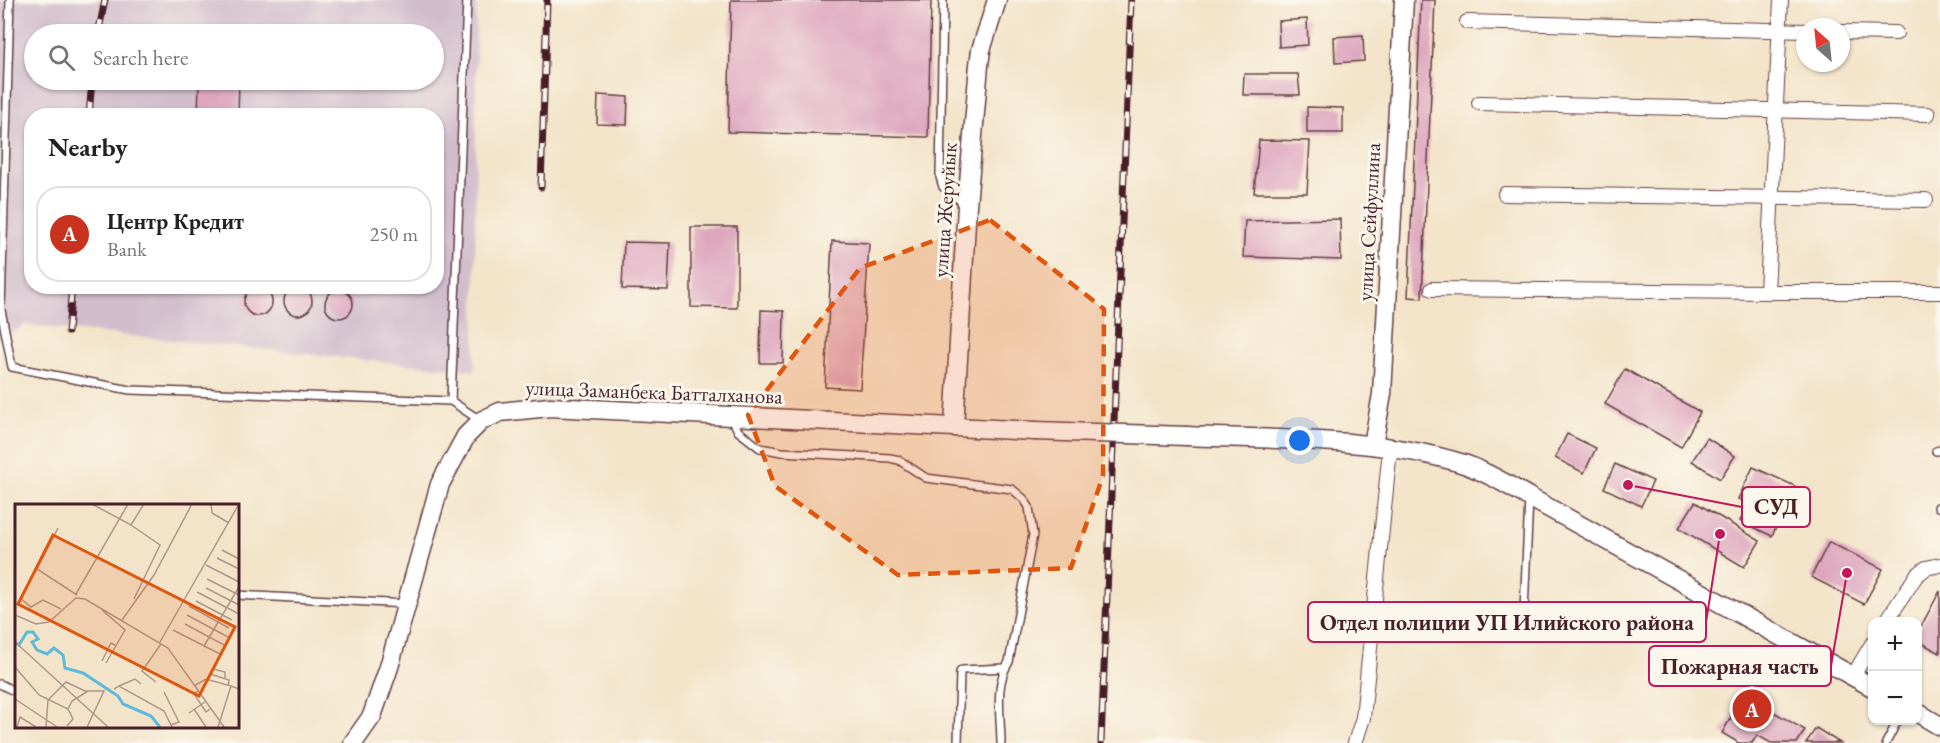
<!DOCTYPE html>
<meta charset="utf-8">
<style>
body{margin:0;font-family:"EB Garamond",serif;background:#f6f6f6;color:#222}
.controls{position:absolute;right:18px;bottom:18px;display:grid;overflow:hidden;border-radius:12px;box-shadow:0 2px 4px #0004}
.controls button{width:54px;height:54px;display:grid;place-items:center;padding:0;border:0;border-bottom:2px solid #e0e0e0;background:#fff;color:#222;font:30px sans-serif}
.compass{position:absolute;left:1796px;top:18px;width:54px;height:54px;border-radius:50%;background:#fff;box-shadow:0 2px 4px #0004;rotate:333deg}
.you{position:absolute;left:1300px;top:441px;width:21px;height:21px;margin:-15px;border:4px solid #fff;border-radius:50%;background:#1a73e8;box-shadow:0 0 0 9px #1a73e833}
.badge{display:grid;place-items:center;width:39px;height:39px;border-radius:50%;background:#c8321e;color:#fff;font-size:20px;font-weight:700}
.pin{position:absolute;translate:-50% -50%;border:3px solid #fff;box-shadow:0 2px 6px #0006}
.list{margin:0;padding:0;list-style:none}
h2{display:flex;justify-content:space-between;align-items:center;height:78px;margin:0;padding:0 24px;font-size:26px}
h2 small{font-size:20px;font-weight:400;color:#767676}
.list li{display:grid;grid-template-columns:39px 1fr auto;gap:18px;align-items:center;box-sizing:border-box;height:96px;margin:0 12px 12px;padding:0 12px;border:2px solid #e0e0e0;border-radius:24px}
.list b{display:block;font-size:22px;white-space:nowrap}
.list p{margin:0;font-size:20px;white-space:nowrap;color:#767676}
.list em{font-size:20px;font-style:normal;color:#767676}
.icon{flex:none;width:33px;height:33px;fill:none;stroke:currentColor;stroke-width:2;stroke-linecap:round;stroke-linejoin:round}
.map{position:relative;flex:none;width:1940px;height:743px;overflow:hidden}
.search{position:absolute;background:#fff;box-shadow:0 2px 4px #0004;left:24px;top:24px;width:420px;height:66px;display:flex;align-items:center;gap:15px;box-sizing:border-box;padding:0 21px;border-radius:33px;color:#767676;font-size:22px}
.panel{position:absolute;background:#fff;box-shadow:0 2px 4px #0004;left:24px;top:108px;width:420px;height:186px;border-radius:24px}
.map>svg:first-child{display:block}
</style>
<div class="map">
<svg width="1940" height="743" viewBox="0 0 1940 743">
<rect width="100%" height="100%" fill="#fbf7ec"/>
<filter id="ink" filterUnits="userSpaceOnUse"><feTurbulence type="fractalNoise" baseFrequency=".0167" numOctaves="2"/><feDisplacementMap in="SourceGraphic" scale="12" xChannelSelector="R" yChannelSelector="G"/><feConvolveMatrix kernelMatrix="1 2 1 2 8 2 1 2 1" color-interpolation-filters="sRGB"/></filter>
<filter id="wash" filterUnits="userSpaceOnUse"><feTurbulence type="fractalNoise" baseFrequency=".008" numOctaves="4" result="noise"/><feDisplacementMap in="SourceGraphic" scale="24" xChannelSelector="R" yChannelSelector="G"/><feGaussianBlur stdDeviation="1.35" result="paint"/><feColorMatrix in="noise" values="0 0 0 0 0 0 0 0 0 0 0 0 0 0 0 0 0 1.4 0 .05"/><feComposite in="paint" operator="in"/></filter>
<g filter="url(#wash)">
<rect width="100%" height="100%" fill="#f3e4c9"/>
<!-- industrial -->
<path fill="#d1bdcc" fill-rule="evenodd" d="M0,0H476L475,371L24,325L0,342ZM34,34H434V80H34ZM32,116H436V286H32Z"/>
<g id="blocks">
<!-- building -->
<g fill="#dda6be">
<polygon points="731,0 931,0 928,137 728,132"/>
<polygon points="1421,0 1435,0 1422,298 1408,297"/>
<polygon points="1307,19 1308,45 1279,47 1278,21"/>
<polygon points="1363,35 1364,61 1335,63 1334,37"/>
<polygon points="1244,74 1298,74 1300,95 1243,95"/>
<polygon points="199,80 239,80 238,116 198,116"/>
<polygon points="598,95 628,97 627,125 597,124"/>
<polygon points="1307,107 1343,108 1343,133 1307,133"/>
<polygon points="1259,140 1310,141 1307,193 1254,193"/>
<polygon points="1340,219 1341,260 1243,257 1245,221"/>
<polygon points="691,227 737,227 737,308 691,307"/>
<polygon points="832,241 869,243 860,389 825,387"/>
<polygon points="624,242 670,243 668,290 622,289"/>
<circle cx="298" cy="301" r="14"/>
<circle cx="258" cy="302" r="14"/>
<circle cx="339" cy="304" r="14"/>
<polygon points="761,310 784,311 783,363 760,363"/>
<polygon points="1625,369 1700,412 1681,447 1605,404"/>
<polygon points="1567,434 1596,448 1584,473 1555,458"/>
<polygon points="1707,438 1735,456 1720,479 1692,461"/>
<polygon points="1615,464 1653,481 1641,506 1604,488"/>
<polygon points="1753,467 1795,486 1772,536 1740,521 1749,504 1738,499"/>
<polygon points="1695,502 1760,541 1744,567 1679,528"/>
<polygon points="1829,542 1883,569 1864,604 1811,577"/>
<polygon points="1940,591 1940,653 1918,641 1918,632"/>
<polygon points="1744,695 1805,730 1797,743 1771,743 1757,735 1752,743 1739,743 1722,733"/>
<polygon points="1816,728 1840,743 1806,743"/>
</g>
</g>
</g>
<g filter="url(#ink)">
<use href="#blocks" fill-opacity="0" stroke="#633d43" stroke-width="1.5"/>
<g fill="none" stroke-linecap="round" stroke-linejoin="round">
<defs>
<g id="lane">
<polyline points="10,0 1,310 12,367 130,390 451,401 481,421"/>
<polyline points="943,0 940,177 943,187 966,205"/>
<polyline points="451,401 467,0"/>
<path d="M732,418L738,431L760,448L782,452L890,458L899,460L926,478L1012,489L1024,499L1029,507L1033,535L1009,662C994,684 1001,717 1001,743"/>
<polyline points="1936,451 1940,450"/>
<polyline points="1938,507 1940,507"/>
<polyline points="237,595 406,604"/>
<polyline points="1523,634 1529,498"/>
<polyline points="0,684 16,692"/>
<polyline points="958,743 960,672 962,670 1005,668"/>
<polyline points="1886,743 1898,720"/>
</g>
<g id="street">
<polyline points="1467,22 1805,31"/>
<polyline points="1841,32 1896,33"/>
<polyline points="1479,103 1928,114"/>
<polyline points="1505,194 1926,200"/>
<polyline points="1432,289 1767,292 1940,292"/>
<polyline points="1767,292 1781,0"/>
<polyline points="1886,622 1916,576 1926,568 1940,565"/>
<polyline points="1853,676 1872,644"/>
<polyline points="1355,743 1363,718 1390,449"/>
</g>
<g id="secondary">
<polyline points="954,427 967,206 979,65 981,50 997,0"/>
<path d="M1187,436C1275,440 1380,437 1464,464C1487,472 1508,485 1529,497L1872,687"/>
<polyline points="1373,445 1382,394 1404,0"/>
<polyline points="1918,713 1940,726"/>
<polyline points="353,743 372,716 389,667 440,484 466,436 481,421 500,412 550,407 1035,431"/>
</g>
</defs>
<!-- lane casing -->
<use href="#lane" stroke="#633d43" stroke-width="10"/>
<!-- street casing -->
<use href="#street" stroke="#633d43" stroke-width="16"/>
<!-- secondary casing -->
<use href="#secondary" stroke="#633d43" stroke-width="21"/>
<!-- lane -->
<use href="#lane" stroke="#fff" stroke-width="7"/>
<!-- street -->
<use href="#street" stroke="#fff" stroke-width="14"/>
<!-- secondary -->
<use href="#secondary" stroke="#fff" stroke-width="18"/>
<defs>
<g id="rail">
<polyline points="98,34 105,0"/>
<polyline points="89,116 92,80"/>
<polyline points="541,187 547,0"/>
<polyline points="68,332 72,286"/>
<polyline points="1101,743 1131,0"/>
</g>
</defs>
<!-- rail casing -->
<use href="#rail" stroke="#4a1f2b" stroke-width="7"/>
<!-- rail -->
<use href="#rail" stroke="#fbf7ec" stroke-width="4.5" stroke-dasharray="14" stroke-linecap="butt"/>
<defs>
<polyline id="secondary-bridge" points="1035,431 1187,436"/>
</defs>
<!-- secondary-bridge casing -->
<use href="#secondary-bridge" stroke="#633d43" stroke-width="21" stroke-linecap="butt"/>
<!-- secondary-bridge -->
<use href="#secondary-bridge" stroke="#fff" stroke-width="18"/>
</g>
</g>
<!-- marked area -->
<path fill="#e0560e" fill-opacity="0.2" stroke="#e0560e" stroke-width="4.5" stroke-dasharray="12 8" stroke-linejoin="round" d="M990,220L1104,309L1103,476L1071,568L898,575L775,486L748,415L860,268Z"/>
<g text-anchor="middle" stroke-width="6" stroke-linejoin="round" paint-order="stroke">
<!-- street labels -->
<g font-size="21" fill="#4a1f2b" stroke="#fbf7ec">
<text transform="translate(945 210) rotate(-86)" y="7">улица Жеруйык</text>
<text transform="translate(1369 222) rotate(-87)" y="7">улица Сейфуллина</text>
<text transform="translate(654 392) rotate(2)" y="7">улица Заманбека Батталханова</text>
</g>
</g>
<!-- overview -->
<g transform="translate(15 504)">
<rect width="224" height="224" fill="#f3e4c9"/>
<path fill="none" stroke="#5cbbdb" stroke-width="3" d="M1,139L4,141L12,128H18L23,135L17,138L22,146L32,150L39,144L48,151L50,164L68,169L103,192L108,200L136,212L145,223"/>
<path fill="none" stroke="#af958a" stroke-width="1.5" d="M77,0L116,21L129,0M196,0L197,9L214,19M116,21L145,41L119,95M43,24L22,65L62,91M207,46L224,55M202,54L224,65M191,61L224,78M192,75L224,91M191,84L224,101M182,88L224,110M61,90L113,0M5,94L16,103L28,96L46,105M181,97L217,116M174,102L214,124M87,106L110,126L91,159M0,111L21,120L34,118L61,94L70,95L153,144L209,223M172,111L213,133M107,116L139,71L177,0M170,120L209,141M158,126L207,151M0,138L93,223M145,138L224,0M189,142L224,83M87,157L96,139L100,141M0,163L24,191L53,205L58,215L52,222M198,165L210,168V174M195,170L214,176L213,182M141,178L127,167L146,140M104,182L120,175L126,180M179,182L191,175L216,182M99,185L104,182L149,207L157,223M183,187L179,190L191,208L195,205M149,188L164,218L156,221M0,195L42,223M53,205L57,197L73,187M179,205L191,223M174,209L190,198M2,223L5,213L21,223M31,223L33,196L51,178L70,187H89L72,223M203,223L216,182L224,185"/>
<path fill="#e0560e" fill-opacity="0.15" stroke="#e0560e" stroke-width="3" d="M38,31L220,123L184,192L3,100Z"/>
<rect width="224" height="224" fill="none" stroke="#4a1f2b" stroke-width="3"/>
</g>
<!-- callouts -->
<path fill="none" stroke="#c2185b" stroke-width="2" d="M1628 485L1742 507M1720 534L1706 622M1847 573L1831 666"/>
<g fill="#c2185b" stroke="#fbf7ec" stroke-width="2">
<circle cx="1628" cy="485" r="6"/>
<circle cx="1720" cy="534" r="6"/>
<circle cx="1847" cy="573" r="6"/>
</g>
<g fill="#fbf7ec" stroke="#c2185b" stroke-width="2">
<rect x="1742" y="487" width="68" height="40" rx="6"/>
<rect x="1308" y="602" width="398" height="40" rx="6"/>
<rect x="1649" y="646" width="182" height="40" rx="6"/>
</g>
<g font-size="22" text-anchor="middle" font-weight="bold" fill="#4a1f2b">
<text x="1776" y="514">СУД</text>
<text x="1507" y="630">Отдел полиции УП Илийского района</text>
<text x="1740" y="674">Пожарная часть</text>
</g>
</svg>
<div class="controls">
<button>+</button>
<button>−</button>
</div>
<svg class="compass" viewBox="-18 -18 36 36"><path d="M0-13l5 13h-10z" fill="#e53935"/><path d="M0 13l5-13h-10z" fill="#767676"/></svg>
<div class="you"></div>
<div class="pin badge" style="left:1752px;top:709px">A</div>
<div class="search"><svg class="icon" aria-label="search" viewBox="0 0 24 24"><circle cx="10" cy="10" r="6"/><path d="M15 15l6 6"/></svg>Search here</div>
<section class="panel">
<h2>Nearby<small></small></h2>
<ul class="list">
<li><span class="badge">A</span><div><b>Центр Кредит</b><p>Bank</p></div><em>250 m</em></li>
</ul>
</section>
</div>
